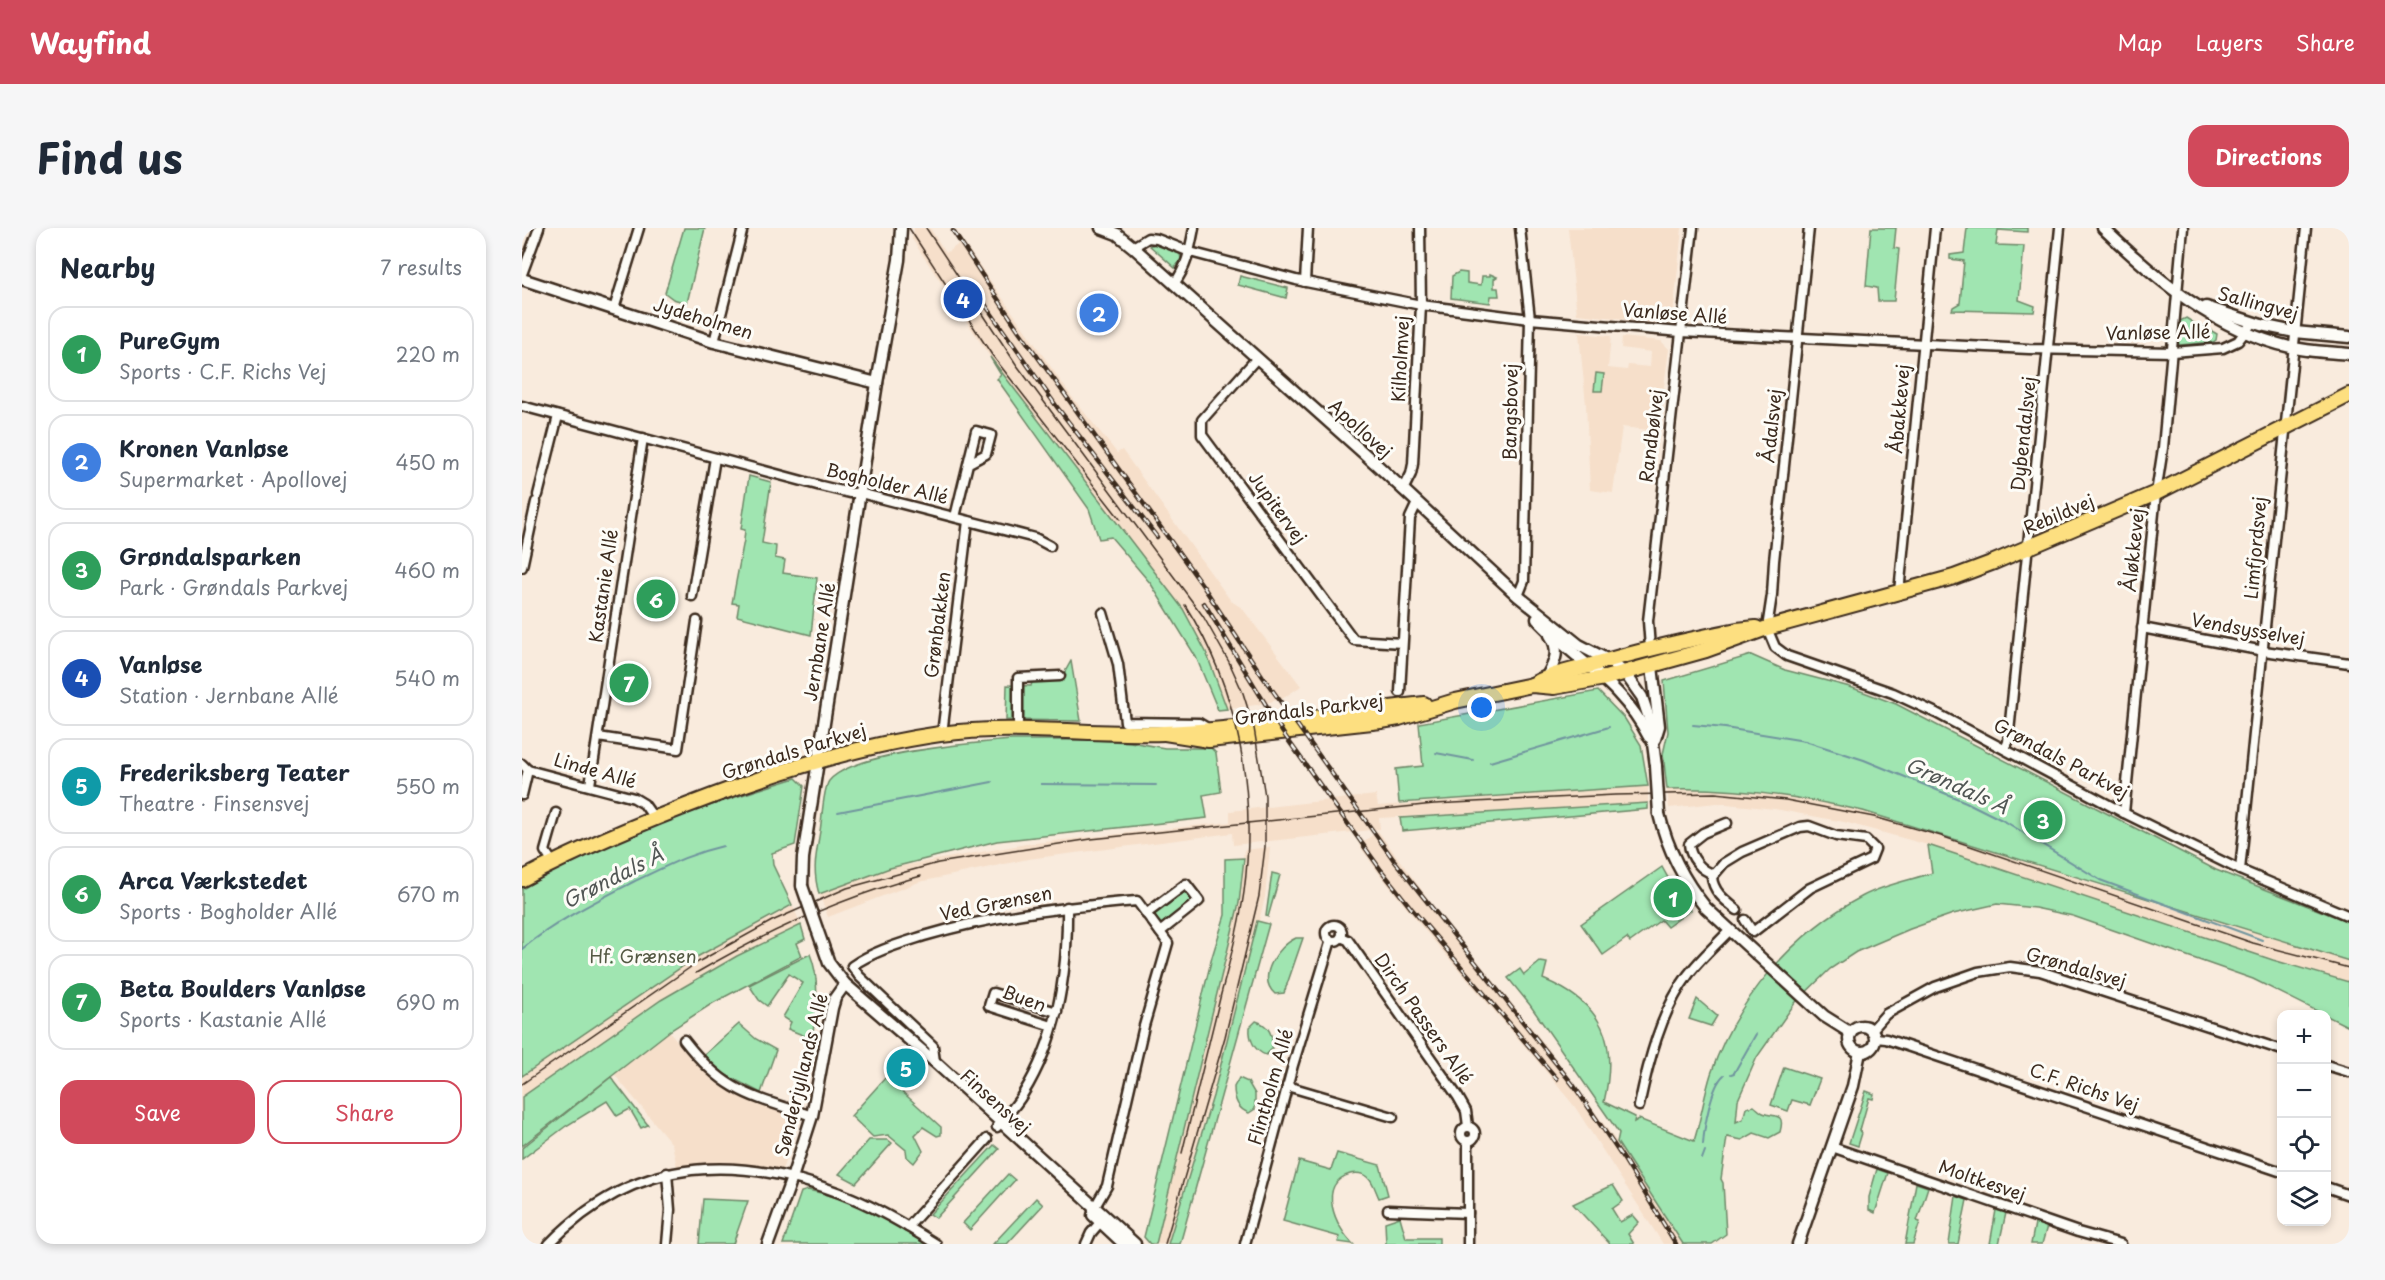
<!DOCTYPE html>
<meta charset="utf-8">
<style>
body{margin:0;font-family:"Playpen Sans",sans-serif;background:#f6f6f7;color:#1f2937}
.controls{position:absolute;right:18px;bottom:18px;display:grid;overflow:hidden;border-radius:12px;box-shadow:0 3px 9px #0003}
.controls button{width:54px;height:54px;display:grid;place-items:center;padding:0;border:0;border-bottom:2px solid #e0e1e3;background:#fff;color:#1f2937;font:30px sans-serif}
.you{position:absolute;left:960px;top:480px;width:21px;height:21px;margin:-15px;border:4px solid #fff;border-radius:50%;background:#1a73e8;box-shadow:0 0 0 9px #1a73e833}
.badge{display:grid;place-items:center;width:39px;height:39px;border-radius:50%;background:#d1495b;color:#fff;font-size:20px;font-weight:700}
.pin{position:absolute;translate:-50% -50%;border:3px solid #fff;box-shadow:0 2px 6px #0006}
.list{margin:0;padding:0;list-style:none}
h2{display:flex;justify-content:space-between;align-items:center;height:78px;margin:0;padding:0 24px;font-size:26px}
h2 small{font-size:20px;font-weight:400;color:#747a83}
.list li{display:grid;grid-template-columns:39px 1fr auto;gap:18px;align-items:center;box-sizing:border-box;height:96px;margin:0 12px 12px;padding:0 12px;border:2px solid #e0e1e3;border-radius:18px}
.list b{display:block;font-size:22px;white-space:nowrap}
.list p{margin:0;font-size:20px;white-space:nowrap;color:#747a83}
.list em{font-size:20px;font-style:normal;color:#747a83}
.actions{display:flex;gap:12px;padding:18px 24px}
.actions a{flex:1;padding:14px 0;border:2px solid #d1495b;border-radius:18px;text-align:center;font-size:21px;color:#d1495b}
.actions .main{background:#d1495b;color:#fff}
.icon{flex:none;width:33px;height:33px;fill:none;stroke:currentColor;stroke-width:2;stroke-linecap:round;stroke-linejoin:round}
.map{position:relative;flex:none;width:1827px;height:1016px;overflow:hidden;border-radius:18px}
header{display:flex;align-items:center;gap:36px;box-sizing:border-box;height:84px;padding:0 30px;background:#d1495b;color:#fff}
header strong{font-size:28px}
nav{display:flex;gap:33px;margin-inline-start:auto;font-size:21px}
.intro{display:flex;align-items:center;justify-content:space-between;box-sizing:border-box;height:144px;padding:0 36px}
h1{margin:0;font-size:42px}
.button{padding:15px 27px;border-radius:18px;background:#d1495b;color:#fff;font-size:21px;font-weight:700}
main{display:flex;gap:36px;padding:0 36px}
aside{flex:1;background:#fff;border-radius:18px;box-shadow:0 3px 9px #0003}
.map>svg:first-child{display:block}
</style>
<header>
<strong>Wayfind</strong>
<nav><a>Map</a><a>Layers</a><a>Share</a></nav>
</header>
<div class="intro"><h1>Find us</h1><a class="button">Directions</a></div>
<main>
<aside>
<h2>Nearby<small>7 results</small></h2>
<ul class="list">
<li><span class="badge" style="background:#2e9e5b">1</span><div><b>PureGym</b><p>Sports · C.F. Richs Vej</p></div><em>220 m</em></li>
<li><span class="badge" style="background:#3f7fe0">2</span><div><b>Kronen Vanløse</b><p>Supermarket · Apollovej</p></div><em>450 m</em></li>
<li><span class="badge" style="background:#2e9e5b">3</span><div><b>Grøndalsparken</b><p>Park · Grøndals Parkvej</p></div><em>460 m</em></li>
<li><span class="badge" style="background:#1a4fb4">4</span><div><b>Vanløse</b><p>Station · Jernbane Allé</p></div><em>540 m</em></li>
<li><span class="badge" style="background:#0f9aa8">5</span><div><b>Frederiksberg Teater</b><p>Theatre · Finsensvej</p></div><em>550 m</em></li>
<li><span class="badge" style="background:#2e9e5b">6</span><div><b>Arca Værkstedet</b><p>Sports · Bogholder Allé</p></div><em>670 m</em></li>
<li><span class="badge" style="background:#2e9e5b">7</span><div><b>Beta Boulders Vanløse</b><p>Sports · Kastanie Allé</p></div><em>690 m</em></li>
</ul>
<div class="actions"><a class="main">Save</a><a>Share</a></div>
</aside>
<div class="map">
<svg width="1827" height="1016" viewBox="0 0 1827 1016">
<rect width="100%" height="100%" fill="#f9ebdd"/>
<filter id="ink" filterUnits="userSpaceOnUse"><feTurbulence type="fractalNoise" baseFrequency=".0167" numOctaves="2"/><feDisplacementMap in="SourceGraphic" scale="12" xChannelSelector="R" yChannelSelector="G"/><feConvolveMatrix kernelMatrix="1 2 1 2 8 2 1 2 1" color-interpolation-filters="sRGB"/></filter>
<g filter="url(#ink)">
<!-- built -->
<g fill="#f6dfca">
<polygon points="392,0 408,0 424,25 437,16 429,4 432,1 550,169 595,225 600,222 709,373 720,380 779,458 760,471 734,477 705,481 684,424 661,381 468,129 390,11"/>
<polygon points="1046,0 1160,0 1151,88 1141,95 1055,86"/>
<polygon points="1057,105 1089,108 1086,140 1105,142 1106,137 1128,139 1129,124 1099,120 1100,109 1139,113 1147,121 1136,203 1100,199 1091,265 1068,262 1064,177"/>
<polygon points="1126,558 1126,575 857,590 858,601 711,617 710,605 506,631 397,654 306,689 297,666 368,640 504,616 708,594 708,583 854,567 856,578"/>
<polygon points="1145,561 1193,561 1271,569 1309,575 1369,590 1569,655 1827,733 1827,754 1656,702 1406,617 1322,594 1253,581 1195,575 1147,580"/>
<polygon points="856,603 915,683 1031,827 1095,914 1161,1016 1141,1016 1053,879 1012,829 899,698 856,644 837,617"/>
<polygon points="748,619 743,669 737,693 747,696 714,812 707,810 646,1016 634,1016 717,675 722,622"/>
<polygon points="271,678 279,697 215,728 138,772 0,868 0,849 173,730"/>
<polygon points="147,803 171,832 203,857 223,870 279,889 260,942 212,936 155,939 150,916 92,846"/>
</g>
<!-- green -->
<g fill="#a0e5b1" stroke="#6e8868" stroke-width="1.5">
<polygon points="162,0 183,0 165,75 151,71 143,65"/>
<polygon points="1349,0 1374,0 1372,20 1377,21 1372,73 1356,73 1355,60 1344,58"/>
<polygon points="1445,0 1505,0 1505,4 1476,2 1474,17 1502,18 1497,72 1513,78 1512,84 1430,82 1431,79 1438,75 1442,33 1428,31 1428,27 1442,25"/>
<polygon points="632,16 658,26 659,31 653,40 628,18"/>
<polygon points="937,44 945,45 945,55 959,57 960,48 968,48 968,46 975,49 972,51 972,60 976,60 977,68 969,68 968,75 929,70 930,48"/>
<polygon points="718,48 766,60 764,70 716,57"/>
<polygon points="1664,90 1678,99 1681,98 1695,106 1694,112 1691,114 1658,117 1655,114 1658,93"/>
<polygon points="468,129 661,381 684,424 705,481 696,482 674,429 629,356 589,309 577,311 567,281 475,151 479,147"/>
<polygon points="1074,145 1082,146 1080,163 1072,163"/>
<polygon points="227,248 249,254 240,315 254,318 253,330 263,332 261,345 295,350 289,407 215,388 217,376 210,375 222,312 223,302 219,301"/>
<path d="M1229,427L1263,442L1328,459L1374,476L1694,642L1827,694V733L1341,583C1277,568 1211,559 1145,561L1141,526L1146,504L1142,453Z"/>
<polygon points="549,433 559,493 484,492 485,457 509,458 511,451 540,449"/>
<polygon points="1076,463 1103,491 1119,517 1126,558 877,575 874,541 901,538 897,495"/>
<path d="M489,512H569L608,514L643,520H689L694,525L699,564L681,567L685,590L475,613L368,640L297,666C290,641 294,628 298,603C300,592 301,561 307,553C330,524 451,515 489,512Z"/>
<path d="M274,550L282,558L273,617L250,625L251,637L270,677L173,730L0,848V661C86,611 179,579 274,550Z"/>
<polygon points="1126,575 1126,581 880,603 878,590"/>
<path d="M1406,617L1751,732L1827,754V799L1731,751L1551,688L1513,680L1475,676L1431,686L1388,701L1334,724L1308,741L1273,775L1235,829L1216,872L1214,894L1221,891L1224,880L1232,878C1235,880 1237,883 1241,885C1251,890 1264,883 1258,904L1247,910L1232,905L1220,912L1205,909L1199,951L1201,955L1204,1006L1190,1016H1161L1095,914L1097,905L1008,777L986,750L998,741L1002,747L1018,734L1025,735L1021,751C1082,776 1096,813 1082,874L1113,889L1112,894L1117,891L1172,913C1179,891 1182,868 1189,846C1213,773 1272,704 1341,668C1361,657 1388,652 1410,645Z"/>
<polygon points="722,630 717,675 634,1016 628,1016 622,1009 690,729 703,687 703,631"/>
<polygon points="1140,639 1150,657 1169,682 1145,699 1139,692 1108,714 1105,710 1081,727 1059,696"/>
<polygon points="750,645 758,647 746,689 744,688"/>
<polygon points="663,661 672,673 641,697 632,689 633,685"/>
<path d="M735,693L747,696C717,803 688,910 658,1016H646L691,868Z"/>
<polygon points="279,697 283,711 275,715 280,728 191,775 149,802 0,918 0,869 139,772 215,728"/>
<path d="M774,710H781L762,765L753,766C734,749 756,718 774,710Z"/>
<path d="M288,726C299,752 294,784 290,811L266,801L269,794L261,789L281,755L267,746L245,778L237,772L227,757Z"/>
<polygon points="1175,771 1195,788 1189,798 1167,791"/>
<path d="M734,793C747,797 752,808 750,821L744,827C732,823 727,811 728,799Z"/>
<polygon points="217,796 234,811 254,822 239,865 202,846 182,827"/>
<polygon points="1262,839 1298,851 1288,877 1270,872 1266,883 1249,877"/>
<polygon points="89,849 126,897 119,900 108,881 95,888 85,873 44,898 0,931 0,920"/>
<polygon points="364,849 419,899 419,907 415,908 401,899 393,907 401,923 392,935 385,929 384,922 366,907 351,909 329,888"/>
<path d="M717,850L726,854L733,866V881L727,885C715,881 712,870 712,859Z"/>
<polygon points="1344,863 1352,866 1351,871 1347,870 1338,902 1340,905 1336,918 1327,915"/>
<polygon points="347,912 366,912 370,915 334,955 317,946"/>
<polygon points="472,917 477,921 414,990 408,986"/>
<path d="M815,925L858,937L866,967L857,970C854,964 851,953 846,949C841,945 833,945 828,946C794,956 814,1000 831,1016L816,1014L818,1009L761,993L777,933L809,942Z"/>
<polygon points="1355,941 1366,945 1353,985 1347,982 1347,969"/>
<polygon points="486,946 493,952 448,1002 441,995"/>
<polygon points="1394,955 1406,959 1395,993 1398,994 1391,1016 1383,1016"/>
<polygon points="1091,957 1101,973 1090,981 1098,994 1111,987 1117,994 1106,1006 1112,1016 1088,1016 1051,976"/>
<path d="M286,962C327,970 370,992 404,1016H261L279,964Z"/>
<polygon points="1434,968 1445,972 1436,1016 1427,1016"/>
<polygon points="514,970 521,977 485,1016 471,1016"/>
<polygon points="181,971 226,973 211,1016 177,1016"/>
<polygon points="1474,982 1484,985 1477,1016 1468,1016"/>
<polygon points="878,989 884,1010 917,1010 917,1016 864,1016 863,994"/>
<polygon points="1513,995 1525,998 1520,1016 1509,1016"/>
</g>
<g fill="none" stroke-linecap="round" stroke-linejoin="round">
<!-- stream -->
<g stroke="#70959e" stroke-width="2">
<polyline points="1171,497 1203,500 1283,513 1342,532 1444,574 1484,594 1578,652 1740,712"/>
<polyline points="914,525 951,532"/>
<polyline points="968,534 1087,499"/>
<polyline points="519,556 634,557"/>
<polyline points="316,584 470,554"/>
<path d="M0,721C34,693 72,674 111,654C143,639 166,626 201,618"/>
<polyline points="1209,846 1212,845 1234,806"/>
<path d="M1181,917C1182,900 1189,858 1202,847"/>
<polyline points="1180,931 1183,923"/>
</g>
<defs>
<g id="minor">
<polyline points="1287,0 1252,333 1250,367 1245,400 1253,419 1265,428 1371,465 1414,485 1602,585 1718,642 1827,688"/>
<polyline points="611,19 626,10 635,11 668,24 774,52 899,77 1008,91 1159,104 1507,121 1650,124 1701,120 1716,113 1730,95"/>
<polyline points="0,46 17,0"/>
<polyline points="783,54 786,0"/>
<path d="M652,56C665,39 668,21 672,0"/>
<polyline points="92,81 117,0"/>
<polyline points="192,114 221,0"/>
<polyline points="735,130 680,192 680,207 832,412 880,415"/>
<polyline points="0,178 299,258 328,265 338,265 513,310 528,318"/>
<polyline points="881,262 889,246 891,236 899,77 898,0"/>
<polyline points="16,267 36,188"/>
<polyline points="433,289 454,203 469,207 464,226 447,235"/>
<polyline points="0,339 14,274"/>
<polyline points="1377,364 1413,0"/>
<polyline points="170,368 193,230"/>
<polyline points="996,368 1002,353 1008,91 998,0"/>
<polyline points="581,385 596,436 603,494 677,495 687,501"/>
<polyline points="1620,400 1742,423 1827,435"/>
<polyline points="1128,420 1126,393 1171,0"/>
<polyline points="878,464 888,290 895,275"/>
<polyline points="496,494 496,450 538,448"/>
<polyline points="420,506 446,293"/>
<polyline points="76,509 156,521 175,393"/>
<polyline points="1483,521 1486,514 1538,0"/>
<polyline points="0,536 6,542 112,570 122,576 132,590"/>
<polyline points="68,557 121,210"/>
<polyline points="0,567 6,542"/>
<polyline points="1602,585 1634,265 1641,220 1661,0"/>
<polyline points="31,635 23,623 34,585"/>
<polyline points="1718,642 1784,0"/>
<path d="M1192,646C1179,643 1168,629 1167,616L1181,605L1205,595"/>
<path d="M1215,682C1204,673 1191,664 1190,649L1202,635L1220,624L1278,599L1287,598L1314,608L1344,612L1353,621L1349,631L1288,660L1231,704L1223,692"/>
<polyline points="624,686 664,656 677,673 638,704"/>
<circle cx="812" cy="705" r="8"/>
<polyline points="819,709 826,712 936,869 944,883 946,898"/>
<polyline points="530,798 467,778 471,765 535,784"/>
<polyline points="1349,803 1364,786 1413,759 1456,744 1488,739 1518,743 1760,822"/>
<polyline points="1353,810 1364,811 1760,944"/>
<path d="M162,812C203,865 229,868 290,888"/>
<path d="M413,834L411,818L337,748L330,738C352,723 377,716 402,708C472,687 543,679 615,673L646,715L622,798L585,958L571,982"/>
<polyline points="1804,837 1827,844"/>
<polyline points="765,858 871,889"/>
<path d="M1117,878C1126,835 1139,783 1166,747C1178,731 1194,717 1208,702"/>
<circle cx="946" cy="906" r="7"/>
<path d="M475,899C484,888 494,878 501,866C536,810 546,744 545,679"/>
<polyline points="1310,919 1556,1004 1599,1016"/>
<polyline points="1804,959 1827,967"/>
<polyline points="866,982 946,985"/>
<polyline points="386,999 465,911"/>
<path d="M27,1016C114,926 219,924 330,970C359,982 387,999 414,1016"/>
<polyline points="145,1016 148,982 145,945"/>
<polyline points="564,1016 569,1005 581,991"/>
<polyline points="723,1016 771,837 809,712"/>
<polyline points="946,1016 946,913"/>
</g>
<g id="tertiary">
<polyline points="579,0 595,6 611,19 855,237 996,368 1057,417 1086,432 1103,445 1120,469 1128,493 1134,538"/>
<path d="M1581,0C1635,52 1694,102 1768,119C1787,124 1808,124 1827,126"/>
<polyline points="0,51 192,114 355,155"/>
<polyline points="1684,79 1739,97 1773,104 1827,109"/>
<path d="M1015,391C1054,433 1100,455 1127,509"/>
<polyline points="1130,438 1137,498 1133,511"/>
<path d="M1025,448C1034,433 1038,421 1028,407"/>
<path d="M1137,586C1146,623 1161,652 1184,680L1302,788L1329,805"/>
<polyline points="280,658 281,630 355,155 377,32 379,0"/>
<polyline points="295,701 307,735 323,756 413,834 613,1016"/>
<circle cx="1340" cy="811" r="13"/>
<polyline points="571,987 602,1016"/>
<polyline points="246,1016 270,950 290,888 310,780 313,770 323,756"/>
<polyline points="1276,1016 1331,858 1338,824"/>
</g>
<g id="primary">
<path d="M1010,457C1028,446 1046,444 1066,438C1116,423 1164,412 1215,402L1234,400"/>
<polyline points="643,505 687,512 859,493 877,490 933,473 1010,457 1032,459 1083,450 1184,422 1245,400 1432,349 1472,334 1634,265 1827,167"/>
<path d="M0,651C62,618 126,592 193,567C266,540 340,517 418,506C492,496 568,507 642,505C729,502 816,485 902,476"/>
</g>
</defs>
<!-- minor casing -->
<use href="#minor" stroke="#3b2a1e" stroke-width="13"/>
<!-- tertiary casing -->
<use href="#tertiary" stroke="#3b2a1e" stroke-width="15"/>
<!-- primary casing -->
<use href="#primary" stroke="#3b2a1e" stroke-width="18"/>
<!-- minor -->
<use href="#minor" stroke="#fdfcf7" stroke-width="8"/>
<!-- tertiary -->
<use href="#tertiary" stroke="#fdfcf7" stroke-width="10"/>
<!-- primary -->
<use href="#primary" stroke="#fddf80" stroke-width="14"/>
<!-- tram -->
<g stroke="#3b2a1e" stroke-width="1.5">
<polyline points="387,0 470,127 598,291"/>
<polyline points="404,0 494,136 681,388 707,434 721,465 732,500 743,568 743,619 737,668 703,809 643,1016"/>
<path d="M174,745C244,704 321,669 399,648"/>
<polyline points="0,856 176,734 250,693 325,660 416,635 569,611 912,576 1093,567 1193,565 1264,572 1352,589 1419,608 1731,715 1827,740"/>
<path d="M660,925C673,872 686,819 699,766C708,733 717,699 722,664C735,565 717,462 663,377"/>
</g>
<defs>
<g id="rail">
<polyline points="431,3 497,103 681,358 741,449 871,631 1052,858 1103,933 1154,1016"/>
<polyline points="448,55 535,179 635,309"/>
<polyline points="682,375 761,505 859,642 889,680 1035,851"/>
</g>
</defs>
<!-- rail casing -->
<use href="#rail" stroke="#3b2a1e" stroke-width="4.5"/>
<!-- rail -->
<use href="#rail" stroke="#fdfcf7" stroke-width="2" stroke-dasharray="7" stroke-linecap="butt"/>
<defs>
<g id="tertiary-bridge">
<polyline points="1134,538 1137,586"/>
<polyline points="280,658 295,701"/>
</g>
</defs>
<!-- tertiary-bridge casing -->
<use href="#tertiary-bridge" stroke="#3b2a1e" stroke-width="15" stroke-linecap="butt"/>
<!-- tertiary-bridge -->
<use href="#tertiary-bridge" stroke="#fdfcf7" stroke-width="10"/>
</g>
</g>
<g text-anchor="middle" stroke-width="6" stroke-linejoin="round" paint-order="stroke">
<!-- street labels -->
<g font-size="18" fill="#3b2a1e" stroke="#fdfcf7">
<text transform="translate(1736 76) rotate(15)" y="6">Sallingvej</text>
<text transform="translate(1153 86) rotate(4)" y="6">Vanløse Allé</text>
<text transform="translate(181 91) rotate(17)" y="6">Jydeholmen</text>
<text transform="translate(1636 105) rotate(-1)" y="6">Vanløse Allé</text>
<text transform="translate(879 131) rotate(-87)" y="6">Kilholmvej</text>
<text transform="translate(1378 181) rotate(-85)" y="6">Åbakkevej</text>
<text transform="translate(989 184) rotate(-89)" y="6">Bangsbovej</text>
<text transform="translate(1250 198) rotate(-84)" y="6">Ådalsvej</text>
<text transform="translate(838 201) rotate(42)" y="6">Apollovej</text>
<text transform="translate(1502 206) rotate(-84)" y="6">Dybendalsvej</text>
<text transform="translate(1130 208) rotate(-83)" y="6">Randbølvej</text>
<text transform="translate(365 256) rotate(13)" y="6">Bogholder Allé</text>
<text transform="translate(755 280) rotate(54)" y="6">Jupitervej</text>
<text transform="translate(1537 287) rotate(-23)" y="6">Rebildvej</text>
<text transform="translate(1734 320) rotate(-85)" y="6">Limfjordsvej</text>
<text transform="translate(1612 322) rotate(-84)" y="6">Åløkkevej</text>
<text transform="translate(82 358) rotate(-82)" y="6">Kastanie Allé</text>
<text transform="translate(416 397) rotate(-83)" y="6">Grønbakken</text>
<text transform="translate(1726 402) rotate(10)" y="6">Vendsysselvej</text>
<text transform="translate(298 414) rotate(-81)" y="6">Jernbane Allé</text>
<text transform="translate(787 482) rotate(-7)" y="6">Grøndals Parkvej</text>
<text transform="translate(272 524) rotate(-17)" y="6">Grøndals Parkvej</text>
<text transform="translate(1539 531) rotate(28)" y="6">Grøndals Parkvej</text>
<text transform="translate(73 543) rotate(16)" y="6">Linde Allé</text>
<text transform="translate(474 676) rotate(-11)" y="6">Ved Grænsen</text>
<text transform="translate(1554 740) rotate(16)" y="6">Grøndalsvej</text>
<text transform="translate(502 771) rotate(20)" y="6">Buen</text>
<text transform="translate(901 791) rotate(55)" y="6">Dirch Passers Allé</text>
<text transform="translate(280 847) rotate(-76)" y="6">Sønderjyllands Allé</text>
<text transform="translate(749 859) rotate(-74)" y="6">Flintholm Allé</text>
<text transform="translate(1562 860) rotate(19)" y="6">C.F. Richs Vej</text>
<text transform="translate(473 874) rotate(42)" y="6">Finsensvej</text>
<text transform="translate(1460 953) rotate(19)" y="6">Moltkesvej</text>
</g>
<!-- park labels -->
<g font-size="18" fill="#545943" stroke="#fdfcf7">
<text x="121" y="735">Hf. Grænsen</text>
</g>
<!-- water labels -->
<g font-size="20" font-style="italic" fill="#515654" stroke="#fdfcf7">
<text transform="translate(1435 558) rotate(24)" y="7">Grøndals Å</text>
<text transform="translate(91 650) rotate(-27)" y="7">Grøndals Å</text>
</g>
</g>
</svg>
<div class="controls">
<button>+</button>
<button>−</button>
<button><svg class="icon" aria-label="locate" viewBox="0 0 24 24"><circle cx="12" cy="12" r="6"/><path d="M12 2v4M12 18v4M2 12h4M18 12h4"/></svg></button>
<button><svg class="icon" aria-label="layers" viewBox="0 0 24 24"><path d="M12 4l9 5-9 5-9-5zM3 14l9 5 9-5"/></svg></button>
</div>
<div class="you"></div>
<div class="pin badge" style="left:1151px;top:670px;background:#2e9e5b">1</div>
<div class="pin badge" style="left:577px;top:85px;background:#3f7fe0">2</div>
<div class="pin badge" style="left:1521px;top:592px;background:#2e9e5b">3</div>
<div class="pin badge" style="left:441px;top:71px;background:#1a4fb4">4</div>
<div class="pin badge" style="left:384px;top:840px;background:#0f9aa8">5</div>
<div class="pin badge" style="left:134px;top:371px;background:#2e9e5b">6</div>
<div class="pin badge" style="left:107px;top:455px;background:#2e9e5b">7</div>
</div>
</main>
